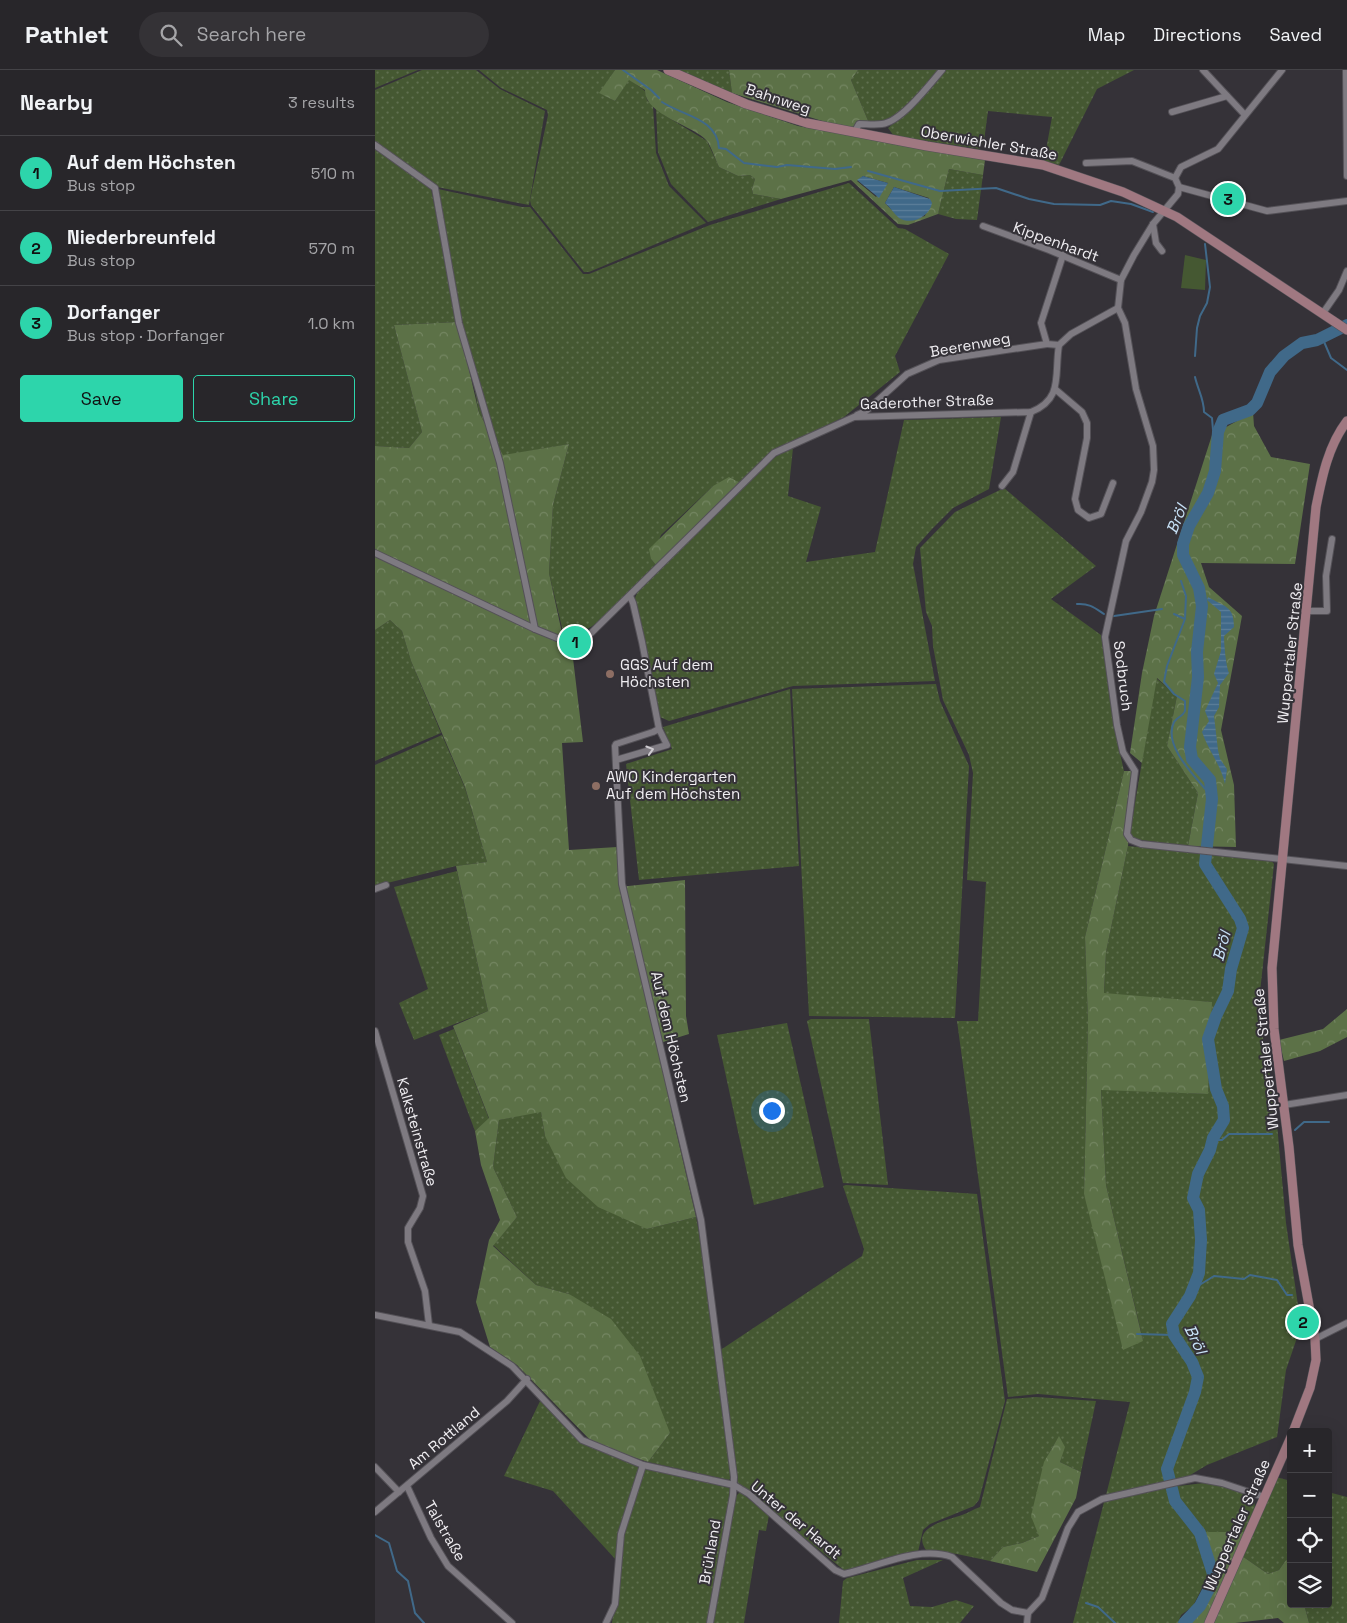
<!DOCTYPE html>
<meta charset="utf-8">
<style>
body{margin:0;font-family:"Space Grotesk",sans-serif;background:#343236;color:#f1f3f6}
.controls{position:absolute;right:15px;bottom:15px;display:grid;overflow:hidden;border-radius:5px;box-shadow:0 5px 20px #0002}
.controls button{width:45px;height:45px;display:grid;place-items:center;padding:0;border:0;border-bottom:1px solid #444347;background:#28262a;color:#f1f3f6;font:25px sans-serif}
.you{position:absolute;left:396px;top:1040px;width:18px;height:18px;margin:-12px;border:4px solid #fff;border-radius:50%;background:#1a73e8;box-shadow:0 0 0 8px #1a73e833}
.badge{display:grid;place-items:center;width:32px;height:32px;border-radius:50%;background:#2dd5ab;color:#111;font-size:16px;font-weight:700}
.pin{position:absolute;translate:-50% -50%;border:2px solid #fff;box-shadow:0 1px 5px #0006}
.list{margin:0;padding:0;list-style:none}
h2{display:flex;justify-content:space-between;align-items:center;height:65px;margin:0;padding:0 20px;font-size:21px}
h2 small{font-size:16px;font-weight:400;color:#a5a5a8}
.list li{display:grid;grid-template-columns:32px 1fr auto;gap:15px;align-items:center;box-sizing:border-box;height:75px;padding:0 20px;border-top:1px solid #444347}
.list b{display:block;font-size:19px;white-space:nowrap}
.list p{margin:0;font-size:16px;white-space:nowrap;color:#a5a5a8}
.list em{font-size:16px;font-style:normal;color:#a5a5a8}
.actions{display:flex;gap:10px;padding:15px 20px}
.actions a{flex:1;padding:11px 0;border:1px solid #2dd5ab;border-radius:5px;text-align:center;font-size:18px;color:#2dd5ab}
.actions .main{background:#2dd5ab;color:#111}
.icon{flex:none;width:28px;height:28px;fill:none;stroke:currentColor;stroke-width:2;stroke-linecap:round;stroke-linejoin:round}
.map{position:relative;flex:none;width:972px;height:1553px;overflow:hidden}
header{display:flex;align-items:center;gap:30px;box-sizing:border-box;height:70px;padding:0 25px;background:#28262a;border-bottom:1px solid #444347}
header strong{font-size:24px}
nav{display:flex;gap:28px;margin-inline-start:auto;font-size:18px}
.search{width:350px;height:45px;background:#343236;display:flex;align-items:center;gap:12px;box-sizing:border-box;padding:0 18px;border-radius:28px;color:#a5a5a8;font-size:19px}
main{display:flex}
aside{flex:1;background:#28262a}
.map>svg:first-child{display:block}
</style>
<header>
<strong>Pathlet</strong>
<div class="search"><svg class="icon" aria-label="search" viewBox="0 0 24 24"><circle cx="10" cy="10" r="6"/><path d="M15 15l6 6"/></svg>Search here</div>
<nav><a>Map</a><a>Directions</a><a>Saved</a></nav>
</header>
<main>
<aside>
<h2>Nearby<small>3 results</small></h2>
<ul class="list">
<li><span class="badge">1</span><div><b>Auf dem Höchsten</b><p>Bus stop</p></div><em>510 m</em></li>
<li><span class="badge">2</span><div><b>Niederbreunfeld</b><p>Bus stop</p></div><em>570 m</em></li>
<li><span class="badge">3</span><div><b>Dorfanger</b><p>Bus stop · Dorfanger</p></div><em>1.0 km</em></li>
</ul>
<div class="actions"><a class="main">Save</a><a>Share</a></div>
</aside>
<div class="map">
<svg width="972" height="1553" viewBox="0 0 972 1553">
<defs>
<pattern id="grass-dots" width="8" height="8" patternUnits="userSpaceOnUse" patternTransform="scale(1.25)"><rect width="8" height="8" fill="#455832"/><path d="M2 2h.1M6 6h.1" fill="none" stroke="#607050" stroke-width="1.8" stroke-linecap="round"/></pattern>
<pattern id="forest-crowns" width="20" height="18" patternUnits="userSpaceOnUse" patternTransform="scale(1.25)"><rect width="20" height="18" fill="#5c7147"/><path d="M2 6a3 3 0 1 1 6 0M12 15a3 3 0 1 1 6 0" fill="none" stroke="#748662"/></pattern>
<pattern id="water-rules" width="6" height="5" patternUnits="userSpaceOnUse" patternTransform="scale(1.25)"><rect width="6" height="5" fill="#406989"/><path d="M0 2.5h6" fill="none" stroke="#5c7f9a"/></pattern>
</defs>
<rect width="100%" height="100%" fill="#353238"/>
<!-- grass -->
<g fill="url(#grass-dots)">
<polygon points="0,0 43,0 0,18"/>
<polygon points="47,0 101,0 125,19 170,41 154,135 62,117 0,72 0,20"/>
<polygon points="104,0 240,0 225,23 240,31 254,9 270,21 272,30 278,36 281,83 294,116 331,153 214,202 209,202 156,135 155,130 173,45 172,40 126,18"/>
<polygon points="304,0 354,0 357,23"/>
<polygon points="483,0 565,0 534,35 510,52 494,53 476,10"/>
<polygon points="569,0 759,0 722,19 684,95 669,91 677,47 613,41 609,71 605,79 519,66 513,58 541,34"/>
<polygon points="281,38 289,45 332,71 344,97 363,106 375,105 380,109 377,119 378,124 406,129 333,152 296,114 283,82"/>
<polygon points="0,78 56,119 83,252 19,255 47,362 34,378 0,376"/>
<polygon points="574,99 608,105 602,150 581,149 563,144"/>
<path d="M474,113L523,158L530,159L574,184L520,286L525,302L469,347L402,379L365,413L338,416L286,465L276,489L281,495C256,520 226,563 189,566L174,503L178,435L194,374L128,386L104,343L63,119L147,137H155L208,204H214L335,155Z"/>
<polygon points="626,347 614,419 578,438 557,459 541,477 538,494 560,611 418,616 294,651 285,647 260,528 263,521 392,393 406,383 418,378 413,426 446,437 431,492 500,482 529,350"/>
<polygon points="629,418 721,496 676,529 726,565 741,666 749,701 710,867 713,952 709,1124 768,1270 731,1115 726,1019 833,1024 836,932 729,924 731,882 753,776 896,790 899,794 885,922 885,952 900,1032 911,1153 926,1256 911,1300 902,1367 832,1395 812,1407 731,1425 755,1332 663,1324 633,1327 582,951 603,951 611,812 592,810 598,703 594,685 568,630 558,576 557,556 551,542 545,478 580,442"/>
<polygon points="15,550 27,561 36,591 66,663 0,691 0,560"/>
<polygon points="781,608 802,626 792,676 823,723 813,776 758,769 755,763"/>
<polygon points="561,614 565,631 594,696 580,948 434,946 417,619"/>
<polygon points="415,619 424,796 264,810 251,694 297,679 288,657"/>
<polygon points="67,665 90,718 112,792 81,796 0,816 0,695"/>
<polygon points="82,801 113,941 39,970 24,933 53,919 19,817"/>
<polygon points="436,949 494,949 513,1115 468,1113 432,951"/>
<polygon points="412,953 449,1117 379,1135 342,965"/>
<polygon points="79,959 114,1049 100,1061 64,965"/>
<polygon points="166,1041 170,1066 272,1159 321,1147 331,1200 357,1406 354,1410 273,1392 295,1363 194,1224 161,1215 118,1175 142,1147 118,1097 124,1050"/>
<polygon points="471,1115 602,1124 630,1331 604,1430 599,1436 555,1454 548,1460 543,1482 470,1501 366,1416 361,1410 344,1281 487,1186 489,1179 468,1116"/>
<path d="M661,1327L721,1331L706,1402L685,1392L689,1377L684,1367C661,1400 663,1426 664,1466L647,1473L628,1477L615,1491L582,1484L551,1480C535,1457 573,1450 587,1445C593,1443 599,1439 605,1437L632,1329Z"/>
<polygon points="166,1329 206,1372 265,1396 242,1491 178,1421 129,1406"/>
<polygon points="269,1399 352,1415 357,1420 333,1553 237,1553 248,1469"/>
<polygon points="901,1407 916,1411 916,1492 911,1490 904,1500 893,1504 867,1486"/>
<polygon points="829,1413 846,1415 879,1427 880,1439 870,1462 828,1462 822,1473 830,1488 833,1506 818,1536 806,1545 803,1553 698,1553 729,1432 795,1417"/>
<polygon points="365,1422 394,1445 391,1461 384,1460 369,1553 336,1553 360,1427"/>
<polygon points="953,1422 972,1427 972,1553 934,1553 929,1534 953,1534"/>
<polygon points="542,1490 568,1490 528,1508 535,1536 557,1537 581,1530 599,1536 585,1553 464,1553 468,1511 472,1508"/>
</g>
<!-- forest -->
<g fill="url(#forest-crowns)" fill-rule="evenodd">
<path d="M240,0H282L352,32L423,56L610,90L608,105L574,99L563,144L533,155L523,154L476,110L406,129L378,124L377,119L380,109L375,105L363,106L344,97C340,89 337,78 332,71C320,56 269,45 270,20L254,10L240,31L224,23ZM488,106L513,113L501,127L482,111ZM519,117L554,128L550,146C527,152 526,150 510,133Z"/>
<polygon points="354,0 483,0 476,10 494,53 476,60 357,23"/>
<polygon points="83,252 104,343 128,385 194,374 178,435 174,503 187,563 197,580 208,672 187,673 194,780 242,777 244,817 310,810 311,946 314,964 285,973 297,1044 321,1147 272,1159 223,1137 191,1108 170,1066 166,1042 124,1050 118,1097 142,1147 118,1176 161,1215 194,1224 236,1249 265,1286 295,1363 273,1392 219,1374 142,1295 115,1277 101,1232 114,1170 125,1150 106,1095 100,1061 114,1048 78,956 113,941 81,796 112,792 90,717 36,591 27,561 15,550 0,560 0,376 34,378 47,362 19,255"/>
<polygon points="878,342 879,356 896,387 935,394 920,494 826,493 834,517 867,546 846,660 859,715 861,777 813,776 823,723 792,676 802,626 782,608 767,693 755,683 767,603 779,546 837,365"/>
<polygon points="354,407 365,413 281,495 276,489 274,479 338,416"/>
<polygon points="749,701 760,701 753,776 731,882 729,923 837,932 833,1024 726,1020 731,1115 768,1271 748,1280 709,1124 713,952 710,867"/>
<polygon points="972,939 972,967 945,981 909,991 904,970 948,959"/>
<polygon points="684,1366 690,1377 685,1392 706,1402 701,1428 662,1502 615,1491 628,1477 647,1473 664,1466 656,1446 669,1392"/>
<path d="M828,1462H870L830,1553H803C807,1544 812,1543 818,1536C823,1530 833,1511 833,1504C833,1491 822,1480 822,1467Z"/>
<polygon points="867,1486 893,1504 904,1500 911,1490 916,1492 916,1534 929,1534 934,1553 909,1553 903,1548 860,1553 839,1553"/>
</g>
<!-- green -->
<polygon fill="#455832" points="810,185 831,190 830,220 806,218"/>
<!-- water -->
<g fill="url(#water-rules)">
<polygon points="488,106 513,113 504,128 482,110"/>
<path d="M519,117L555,129L557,133C555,146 537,156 524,148C519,144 515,137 510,133Z"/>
<path d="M833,527C850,537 859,536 859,557L849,566C849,574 851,596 854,603L845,615L844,637L839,646L843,680L845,689L852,699L850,714C846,695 833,680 827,662L834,651L830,641L843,613L839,604L846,581V542L832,530Z"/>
</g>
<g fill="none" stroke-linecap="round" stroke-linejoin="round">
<!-- stream -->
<g stroke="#406989" stroke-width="2">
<polyline points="248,0 276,20 284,28"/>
<path d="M287,32C308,46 342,48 344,78L351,79L369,93L402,97L412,95L460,99L476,97"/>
<polyline points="493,101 565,121 621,118 654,129 679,134 725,135 736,131 756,134 778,142"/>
<polyline points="947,267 956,288 972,300"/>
<polyline points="820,286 822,258 825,246 832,233 835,217 830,174"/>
<path d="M820,307C823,320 829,329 829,342L837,348L838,360L843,364"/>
<polyline points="806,511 811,526 810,549"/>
<path d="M702,534C714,533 720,538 729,544"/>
<path d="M799,544L810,549L792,596L789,612L799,624L810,631V641C808,646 801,648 799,652C787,677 823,709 837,727"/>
<polyline points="739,546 787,539"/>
<polyline points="920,1060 929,1052 954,1052"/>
<polyline points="837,1070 847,1070 854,1064 897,1064"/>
<polyline points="818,1219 839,1206 869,1209 875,1205 902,1210 912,1225 917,1225"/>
<polyline points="762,1264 799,1265"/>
<polyline points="0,1465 14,1473 22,1501 33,1511 40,1543 49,1553"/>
<polyline points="711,1533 723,1537 740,1553"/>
</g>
<!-- river -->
<polyline stroke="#406989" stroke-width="12" points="809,1553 825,1536 837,1513 838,1504 825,1463 800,1431 792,1399 820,1322 823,1307 817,1292 799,1265 797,1254 815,1226 824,1203 826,1170 824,1140 818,1128 823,1104 835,1080 838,1068 849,1050 848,1036 841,1019 833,969 841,946 853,921 856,899 868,858 865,849 830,794 837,729 835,710 817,689 815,677 823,607 822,582 827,536 824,518 808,485 808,474 814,456 833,423 840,401 843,362 848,350 875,340 882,333 895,302 909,286 927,273 942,270 972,255"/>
<defs>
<g id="street">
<polyline points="828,0 870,45"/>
<polyline points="971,0 972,106"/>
<polyline points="797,42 852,26"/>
<path d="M479,63L484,54C491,54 500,55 507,54C526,52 555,14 567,0"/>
<polyline points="0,75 60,118 84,253 125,393 160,559"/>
<polyline points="711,93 757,91 800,108 804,117 803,124 778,154 759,185 746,210 743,238"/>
<polyline points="800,108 806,97 843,79 907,0"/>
<polyline points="804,117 892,141 972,131"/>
<polyline points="778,154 781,173 787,181"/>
<polyline points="608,156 674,180 746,210"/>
<polyline points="743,238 750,253 761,319 778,376 779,400 777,412 766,442 751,471 730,567 742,655 748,682 760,701 752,764 756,770 766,774 972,796"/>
<polyline points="948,243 964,220 972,201"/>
<polyline points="684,275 672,274 666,253 688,185"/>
<polyline points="680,319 707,342 712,353 712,368 700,429 703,440 714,448 726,444 738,413"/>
<polyline points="482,345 491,341 532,304 564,290 672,274"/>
<polyline points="627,416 638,402 656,342"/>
<path d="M0,483L160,559L187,570L206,573L399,383L479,347L656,342C689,329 679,304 684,275L696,264L743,238"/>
<polyline points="933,541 952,541 951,506 957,469"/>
<polyline points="284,659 278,662 241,674 240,676 247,814 326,1150 359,1407 358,1425 335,1553"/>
<polyline points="241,690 292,675 284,659 267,572 258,533 255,526"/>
<polyline points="0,819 11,815"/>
<polyline points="0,961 48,1126 45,1138 33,1158 33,1172 50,1221 54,1255"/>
<polyline points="909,1035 972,1025"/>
<path d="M0,1245L85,1262L137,1296L207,1370L268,1395L359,1415L374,1424L460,1500L469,1504C502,1497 543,1475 577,1487L626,1533L637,1540L653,1543L667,1528L693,1458L703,1442L727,1429L820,1408L847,1413L889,1427"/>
<polyline points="940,1269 972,1253"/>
<polyline points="0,1397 24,1422"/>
<polyline points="32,1416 56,1468 73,1496 137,1553"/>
<polyline points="0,1442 132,1331 152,1309"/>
<polyline points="231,1553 240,1534 246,1464 268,1395"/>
<polyline points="652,1553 653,1543"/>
</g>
<g id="secondary">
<polyline points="293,0 371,34 432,53 552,76 668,95 748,122 802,147 972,260"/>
<path d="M918,1362L935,1318L941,1290L940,1269L923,1175L914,1077L899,959L897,898L941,437C947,407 953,376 972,351"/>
<polyline points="834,1553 916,1367"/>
</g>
</defs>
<!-- street casing -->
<use href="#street" stroke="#545157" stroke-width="8"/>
<!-- secondary casing -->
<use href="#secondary" stroke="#545157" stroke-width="10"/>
<!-- street -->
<use href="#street" stroke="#7e7a81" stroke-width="6"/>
<!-- secondary -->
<use href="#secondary" stroke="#a07881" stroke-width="9"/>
</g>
<!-- one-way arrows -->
<defs><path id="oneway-chevron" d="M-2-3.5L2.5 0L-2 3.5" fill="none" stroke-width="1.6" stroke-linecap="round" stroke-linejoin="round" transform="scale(1.25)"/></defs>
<use stroke="#cecbd0" href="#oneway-chevron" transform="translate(275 680) rotate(-17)"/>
<!-- markers -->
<g fill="#8d6e63" stroke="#353238" stroke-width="2">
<circle cx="235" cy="604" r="5"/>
<circle cx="221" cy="716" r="5"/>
</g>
<g text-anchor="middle" stroke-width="4" stroke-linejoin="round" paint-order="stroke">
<!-- street labels -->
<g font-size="15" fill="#f0eef2" stroke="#353238">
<text transform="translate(403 29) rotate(18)" y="5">Bahnweg</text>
<text transform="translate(614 73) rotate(10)" y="5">Oberwiehler Straße</text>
<text transform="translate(681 172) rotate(20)" y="5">Kippenhardt</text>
<text transform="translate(595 275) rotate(-10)" y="5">Beerenweg</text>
<text transform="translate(552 332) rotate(-2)" y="5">Gaderother Straße</text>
<text transform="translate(915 583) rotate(-84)" y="5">Wuppertaler Straße</text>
<text transform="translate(748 606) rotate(83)" y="5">Sodbruch</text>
<text transform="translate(296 967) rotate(77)" y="5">Auf dem Höchsten</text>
<text transform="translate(891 989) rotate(-96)" y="5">Wuppertaler Straße</text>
<text transform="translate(42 1062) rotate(74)" y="5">Kalksteinstraße</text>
<text transform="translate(69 1368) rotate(-40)" y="5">Am Rottland</text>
<text transform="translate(421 1450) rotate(40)" y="5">Unter der Hardt</text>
<text transform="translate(862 1455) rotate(-66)" y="5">Wuppertaler Straße</text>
<text transform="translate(70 1461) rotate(60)" y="5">Talstraße</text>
<text transform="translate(335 1482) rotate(-80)" y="5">Brühland</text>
</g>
<!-- poi labels -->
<g font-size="15" fill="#f0eef2" stroke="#353238" text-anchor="start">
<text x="245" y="600">GGS Auf dem<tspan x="245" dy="17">Höchsten</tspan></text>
<text x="231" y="712">AWO Kindergarten<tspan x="231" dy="17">Auf dem Höchsten</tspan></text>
</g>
<!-- water labels -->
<g font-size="16" font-style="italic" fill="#c7e1f6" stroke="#353238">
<text transform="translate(801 449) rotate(-68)" y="6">Bröl</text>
<text transform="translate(846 876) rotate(-75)" y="6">Bröl</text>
<text transform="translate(821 1269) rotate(64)" y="6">Bröl</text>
</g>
</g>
</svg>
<div class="controls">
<button>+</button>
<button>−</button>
<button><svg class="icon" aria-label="locate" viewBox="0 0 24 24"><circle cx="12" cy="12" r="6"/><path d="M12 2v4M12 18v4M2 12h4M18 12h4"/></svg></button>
<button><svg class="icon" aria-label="layers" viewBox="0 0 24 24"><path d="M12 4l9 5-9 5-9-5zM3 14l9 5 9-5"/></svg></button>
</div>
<div class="you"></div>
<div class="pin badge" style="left:200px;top:572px">1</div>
<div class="pin badge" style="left:928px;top:1252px">2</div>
<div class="pin badge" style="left:853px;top:129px">3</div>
</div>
</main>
